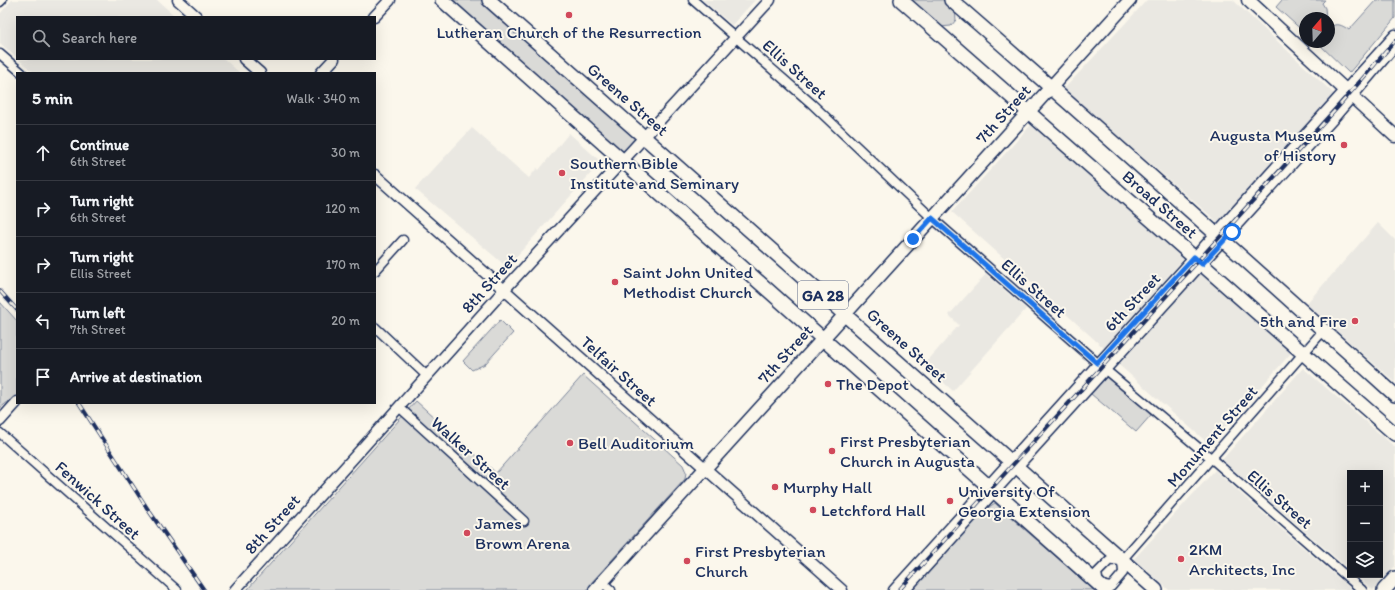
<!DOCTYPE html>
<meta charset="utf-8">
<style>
body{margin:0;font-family:Itim,sans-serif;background:#242831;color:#f1f3f6}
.controls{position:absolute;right:12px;bottom:12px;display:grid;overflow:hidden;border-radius:0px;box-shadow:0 4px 16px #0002}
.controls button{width:36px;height:36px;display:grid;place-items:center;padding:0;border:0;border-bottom:1px solid #363941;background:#171b24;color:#f1f3f6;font:20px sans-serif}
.compass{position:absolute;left:1299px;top:12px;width:36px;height:36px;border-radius:50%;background:#171b24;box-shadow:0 4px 16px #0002;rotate:19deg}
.stop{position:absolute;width:12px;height:12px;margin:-9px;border:3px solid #1a73e8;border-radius:50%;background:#fff}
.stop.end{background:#1a73e8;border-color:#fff;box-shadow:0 1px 4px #0008}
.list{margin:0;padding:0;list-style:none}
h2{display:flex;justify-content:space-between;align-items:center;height:52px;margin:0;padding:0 16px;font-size:17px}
h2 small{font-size:13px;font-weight:400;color:#9ea1a6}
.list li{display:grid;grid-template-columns:26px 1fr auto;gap:12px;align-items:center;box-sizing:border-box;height:56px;padding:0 16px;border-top:1px solid #363941}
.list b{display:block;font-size:15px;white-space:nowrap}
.list p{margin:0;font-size:13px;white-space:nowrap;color:#9ea1a6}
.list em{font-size:13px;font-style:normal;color:#9ea1a6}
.icon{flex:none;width:22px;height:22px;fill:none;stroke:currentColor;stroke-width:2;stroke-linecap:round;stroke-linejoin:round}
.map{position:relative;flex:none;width:1395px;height:590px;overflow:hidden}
.search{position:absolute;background:#171b24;box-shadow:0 4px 16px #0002;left:16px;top:16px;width:360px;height:44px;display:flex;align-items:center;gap:10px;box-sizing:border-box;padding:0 14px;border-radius:0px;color:#9ea1a6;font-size:15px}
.panel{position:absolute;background:#171b24;box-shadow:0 4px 16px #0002;left:16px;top:72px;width:360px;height:332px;border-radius:0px}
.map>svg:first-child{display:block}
</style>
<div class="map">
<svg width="1395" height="590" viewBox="0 0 1395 590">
<rect width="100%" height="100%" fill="#fbf7ec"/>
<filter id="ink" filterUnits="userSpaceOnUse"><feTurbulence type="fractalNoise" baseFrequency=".025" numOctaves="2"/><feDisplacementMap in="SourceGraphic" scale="8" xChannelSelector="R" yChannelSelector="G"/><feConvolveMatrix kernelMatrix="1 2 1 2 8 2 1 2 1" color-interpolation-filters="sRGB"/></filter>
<g filter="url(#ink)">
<!-- built -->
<g fill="#eae8e2">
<polygon points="12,0 157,0 176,17 17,17 17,58 0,43 0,14"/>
<polygon points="703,0 755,0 732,25"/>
<polygon points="1147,0 1233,0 1334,94 1220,224 1064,89"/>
<polygon points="18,59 224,59 240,73 34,73"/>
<polygon points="1032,124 1186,256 1104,348 952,212"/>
<polygon points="472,128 529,178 537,168 539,170 569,133 601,162 507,267 415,189"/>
<polygon points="1378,223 1395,240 1395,382 1306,304"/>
<polygon points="1201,273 1291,353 1210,445 1119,365"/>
<polygon points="986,274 1026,309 953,391 924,365 959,325 949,315"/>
<polygon points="1303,368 1395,447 1395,566 1373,590 1355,575 1380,575 1380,473 1350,473 1350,570 1222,460"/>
<polygon points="1215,470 1240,493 1352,590 1169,590 1134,559"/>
</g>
<!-- green -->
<g fill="#dadad7" stroke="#7a849a">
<polygon points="442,0 489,0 645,137 623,161"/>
<polygon points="910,0 944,0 955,9 956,20 951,26 940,27"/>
<polygon points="1282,0 1325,0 1322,3 1325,8 1326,18 1305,18 1305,33 1276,7"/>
<path d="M1376,0H1395V18L1349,73L1317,42H1329V28C1336,22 1342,25 1349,30Z"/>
<polygon points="0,302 17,321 17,395 0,408"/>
<polygon points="500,320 513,333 485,364 472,370 463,361"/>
<polygon points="583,375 683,465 686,472 685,479 591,583 599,590 247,590 416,401 496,473"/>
<polygon points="1106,377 1110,378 1151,415 1136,432 1091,394"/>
<polygon points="995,503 998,506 1094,590 911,590 986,509"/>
</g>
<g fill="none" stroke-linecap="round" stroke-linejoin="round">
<defs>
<g id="minor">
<polyline points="693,0 812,104 932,218 1102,367 1212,459 1362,590"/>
<polyline points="0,2 2,0"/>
<polyline points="0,54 22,73"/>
<polyline points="375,271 403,240"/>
<polyline points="375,327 427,376"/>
<polyline points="399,407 524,521"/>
<polyline points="0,433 177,590"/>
<polyline points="1122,560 1123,573 1111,587 1099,585 1097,573 1109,561 1122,560 1323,331"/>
<polyline points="602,582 611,590"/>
<path d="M893,590C1060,405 1228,220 1395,34"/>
<polyline points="906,590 1334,119 1395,47"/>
</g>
<g id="tertiary">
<polyline points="178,0 197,17"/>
<polyline points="374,17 390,0"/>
<polyline points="244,59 260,73"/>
<polyline points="321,73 334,59"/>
<polyline points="375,175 842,590"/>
<polyline points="0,421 17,402"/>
<polyline points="235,590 504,290 770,0"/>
</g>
<g id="secondary">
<polyline points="1248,0 1395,136"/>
<polyline points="595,590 1130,0"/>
</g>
<g id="primary">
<polyline points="442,0 1105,590"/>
<polyline points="489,0 1156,590"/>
<polyline points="901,0 1395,434"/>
<path d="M951,0C1101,130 1248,262 1395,395"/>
<polyline points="1384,590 1395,578"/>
</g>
</defs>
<!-- minor casing -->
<use href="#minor" stroke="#1b2f5e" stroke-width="11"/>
<!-- tertiary casing -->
<use href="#tertiary" stroke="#1b2f5e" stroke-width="13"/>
<!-- secondary casing -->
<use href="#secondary" stroke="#1b2f5e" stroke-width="15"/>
<!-- primary casing -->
<use href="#primary" stroke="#1b2f5e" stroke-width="16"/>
<!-- minor -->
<use href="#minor" stroke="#fbf7ec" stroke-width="8"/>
<!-- tertiary -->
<use href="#tertiary" stroke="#fbf7ec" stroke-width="10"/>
<!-- secondary -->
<use href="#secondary" stroke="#fbf7ec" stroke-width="12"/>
<!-- primary -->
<use href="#primary" stroke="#fbf7ec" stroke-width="13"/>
<defs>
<g id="rail">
<polyline points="0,291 17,310"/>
<polyline points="79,403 149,511 204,590"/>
<polyline points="899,590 1338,107 1395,41"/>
</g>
</defs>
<!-- rail casing -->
<use href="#rail" stroke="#1b2f5e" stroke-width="4"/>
<!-- rail -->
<use href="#rail" stroke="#fbf7ec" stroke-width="2.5" stroke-dasharray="8" stroke-linecap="butt"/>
</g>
</g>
<g fill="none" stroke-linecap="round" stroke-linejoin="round" filter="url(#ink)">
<!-- route -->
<polyline stroke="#1a73e8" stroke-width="5" points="913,239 932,218 1097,363 1194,257 1202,264 1232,232"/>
</g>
<!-- markers -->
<g fill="#d1495b" stroke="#fbf7ec" stroke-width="1.5">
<circle cx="569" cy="15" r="4"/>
<circle cx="1344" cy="145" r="4"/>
<circle cx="562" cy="173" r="4"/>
<circle cx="615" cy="282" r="4"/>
<circle cx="1355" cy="321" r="4"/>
<circle cx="828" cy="384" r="4"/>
<circle cx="570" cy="443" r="4"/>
<circle cx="832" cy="451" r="4"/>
<circle cx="775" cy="487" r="4"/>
<circle cx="950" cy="501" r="4"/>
<circle cx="813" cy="510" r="4"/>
<circle cx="467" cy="533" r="4"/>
<circle cx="1181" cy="559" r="4"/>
<circle cx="687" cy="561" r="4"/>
</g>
<g text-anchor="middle" stroke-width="4" stroke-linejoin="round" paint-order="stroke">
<!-- shield labels -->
<rect fill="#fbf7ec" stroke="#5e6b89" stroke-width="1" x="798" y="281" width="50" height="28" rx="3"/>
<g font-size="16" font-weight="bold" fill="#1b2f5e">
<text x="823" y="301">GA 28</text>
</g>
<!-- poi labels -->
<g font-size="17" fill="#1b2f5e" stroke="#fbf7ec" text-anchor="start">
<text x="569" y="38" text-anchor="middle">Lutheran Church of the Resurrection</text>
<text x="1336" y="141" text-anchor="end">Augusta Museum<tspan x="1336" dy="20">of History</tspan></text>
<text x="570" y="169">Southern Bible<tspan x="570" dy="20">Institute and Seminary</tspan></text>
<text x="623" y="278">Saint John United<tspan x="623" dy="20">Methodist Church</tspan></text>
<text x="1347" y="327" text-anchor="end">5th and Fire</text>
<text x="836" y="390">The Depot</text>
<text x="840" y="447">First Presbyterian<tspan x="840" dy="20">Church in Augusta</tspan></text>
<text x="578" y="449">Bell Auditorium</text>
<text x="783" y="493">Murphy Hall</text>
<text x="958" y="497">University Of<tspan x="958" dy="20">Georgia Extension</tspan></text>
<text x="821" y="516">Letchford Hall</text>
<text x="475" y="529">James<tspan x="475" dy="20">Brown Arena</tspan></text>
<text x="1189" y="555">2KM<tspan x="1189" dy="20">Architects, Inc</tspan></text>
<text x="695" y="557">First Presbyterian<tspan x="695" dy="20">Church</tspan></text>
</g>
<!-- street labels -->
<g font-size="17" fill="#1b2f5e" stroke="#fbf7ec">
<text transform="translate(795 69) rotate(42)" y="6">Ellis Street</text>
<text transform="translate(628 99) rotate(41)" y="6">Greene Street</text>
<text transform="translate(1003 114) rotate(-48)" y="6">7th Street</text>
<text transform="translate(1160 204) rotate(41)" y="6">Broad Street</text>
<text transform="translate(489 283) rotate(-48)" y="6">8th Street</text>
<text transform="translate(1034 288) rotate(41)" y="6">Ellis Street</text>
<text transform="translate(1132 302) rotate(-47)" y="6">6th Street</text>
<text transform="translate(907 345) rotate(42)" y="6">Greene Street</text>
<text transform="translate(785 354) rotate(-48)" y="6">7th Street</text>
<text transform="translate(619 371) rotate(42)" y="6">Telfair Street</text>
<text transform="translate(1212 436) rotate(-49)" y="6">Monument Street</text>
<text transform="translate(471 453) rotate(42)" y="6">Walker Street</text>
<text transform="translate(1280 499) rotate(41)" y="6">Ellis Street</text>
<text transform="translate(98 500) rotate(42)" y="6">Fenwick Street</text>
<text transform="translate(272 524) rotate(-48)" y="6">8th Street</text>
</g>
</g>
</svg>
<div class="controls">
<button>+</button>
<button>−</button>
<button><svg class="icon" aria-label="layers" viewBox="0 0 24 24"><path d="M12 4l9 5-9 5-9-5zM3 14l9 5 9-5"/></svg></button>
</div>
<svg class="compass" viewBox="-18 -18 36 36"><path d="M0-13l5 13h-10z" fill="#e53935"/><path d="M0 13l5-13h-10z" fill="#9ea1a6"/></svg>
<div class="stop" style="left:1232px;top:232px"></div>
<div class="stop end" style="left:913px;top:239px"></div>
<div class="search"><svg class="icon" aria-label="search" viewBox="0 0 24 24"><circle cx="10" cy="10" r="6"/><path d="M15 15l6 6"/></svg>Search here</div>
<section class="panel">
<h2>5 min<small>Walk · 340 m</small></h2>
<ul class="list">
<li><svg class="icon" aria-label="ahead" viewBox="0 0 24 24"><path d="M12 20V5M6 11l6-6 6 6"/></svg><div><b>Continue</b><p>6th Street</p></div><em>30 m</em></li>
<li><svg class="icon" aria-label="right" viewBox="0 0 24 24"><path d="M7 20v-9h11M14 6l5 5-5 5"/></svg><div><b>Turn right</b><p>6th Street</p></div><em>120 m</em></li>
<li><svg class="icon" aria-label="right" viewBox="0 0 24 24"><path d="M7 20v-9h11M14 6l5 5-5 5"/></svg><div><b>Turn right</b><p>Ellis Street</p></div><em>170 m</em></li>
<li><svg class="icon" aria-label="left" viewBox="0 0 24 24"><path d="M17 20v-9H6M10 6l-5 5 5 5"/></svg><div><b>Turn left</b><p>7th Street</p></div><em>20 m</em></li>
<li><svg class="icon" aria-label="arrive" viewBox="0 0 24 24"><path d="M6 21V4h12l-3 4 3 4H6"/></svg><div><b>Arrive at destination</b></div></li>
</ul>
</section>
</div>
